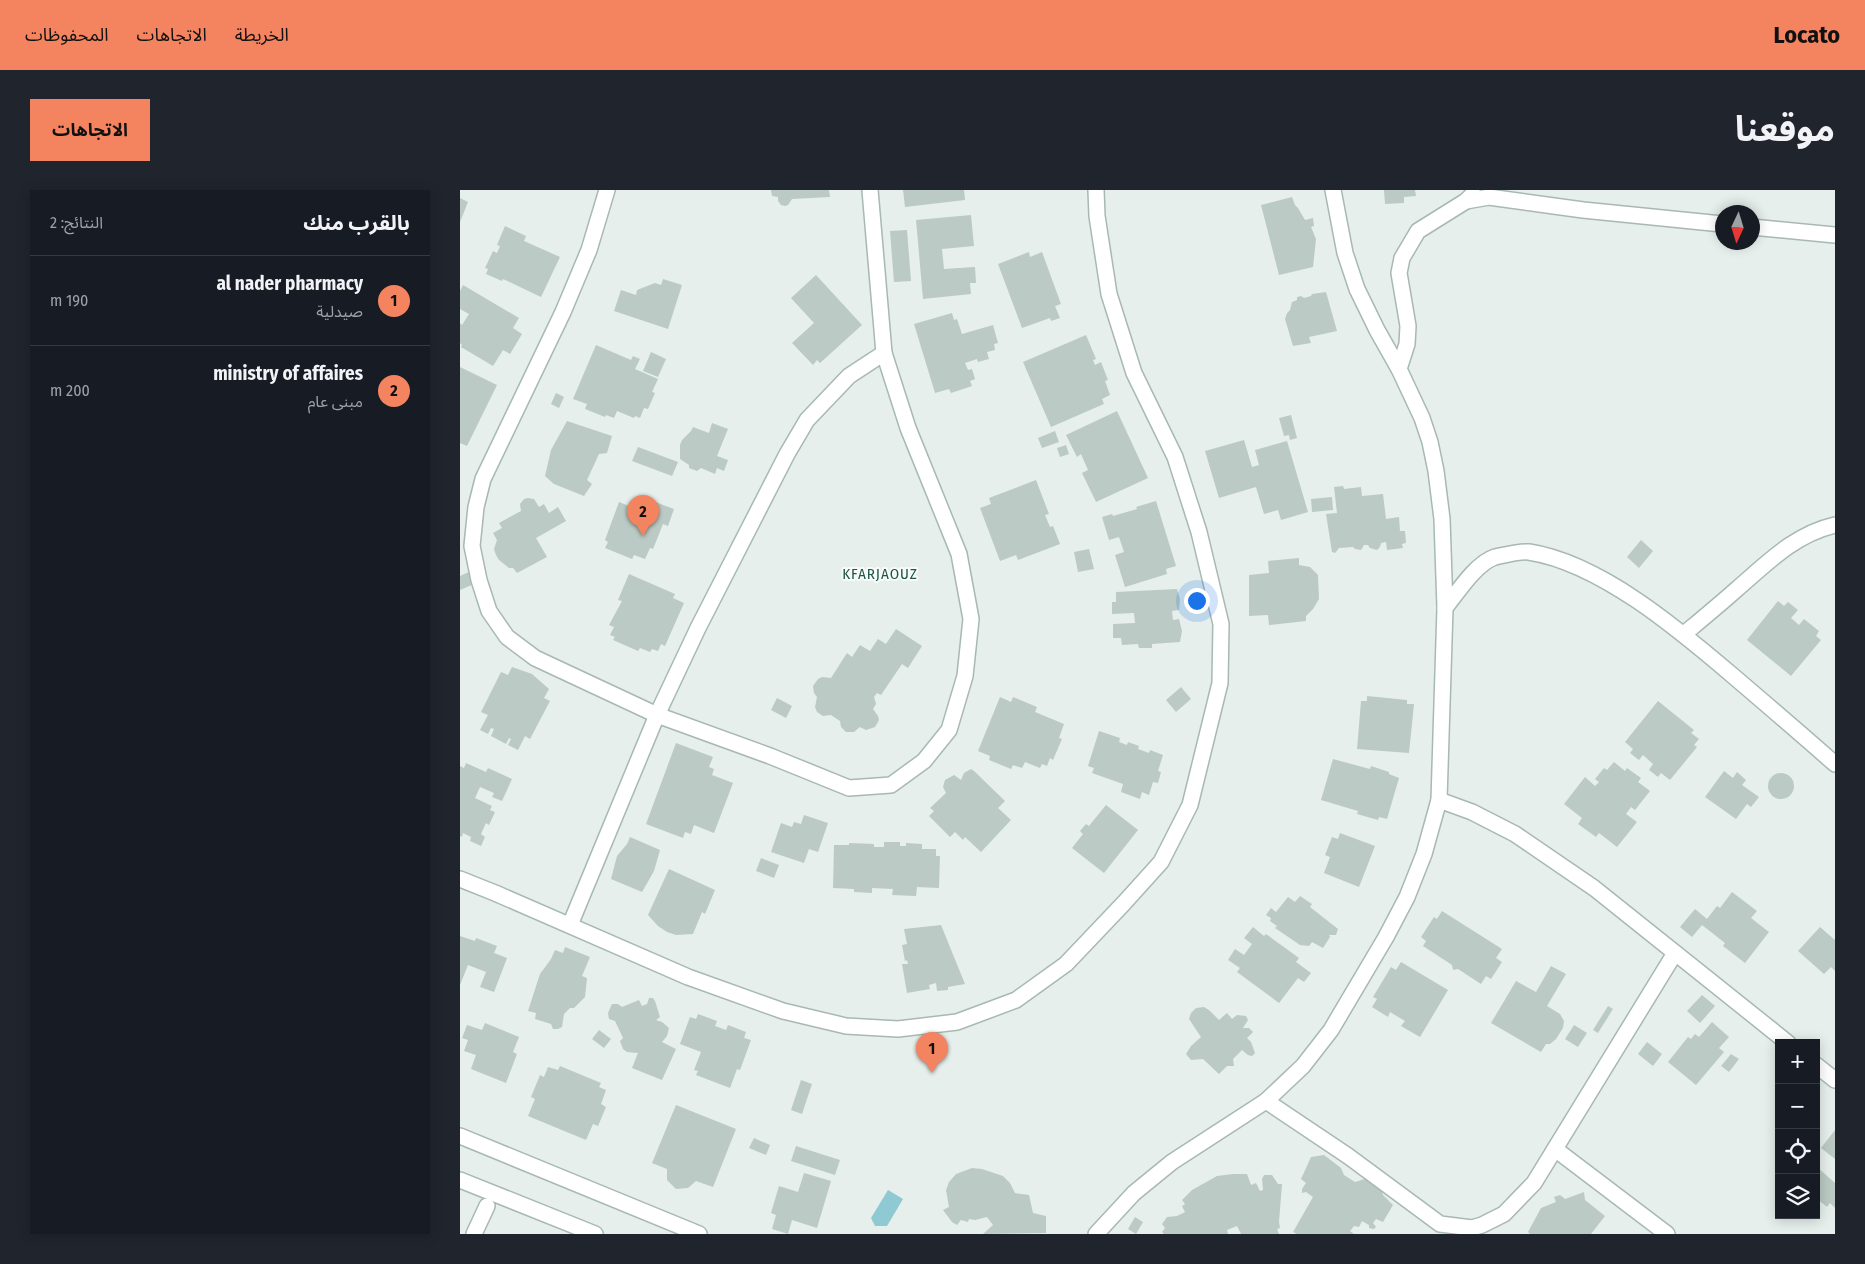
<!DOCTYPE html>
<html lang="ar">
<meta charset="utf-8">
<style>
body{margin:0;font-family:"Fira Sans Condensed","Noto Sans Arabic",sans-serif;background:#20242c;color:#f1f3f6;direction:rtl}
.controls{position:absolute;right:15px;bottom:15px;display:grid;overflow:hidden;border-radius:0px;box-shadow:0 2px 12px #0003}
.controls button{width:45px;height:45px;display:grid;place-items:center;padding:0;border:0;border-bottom:1px solid #363941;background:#171b24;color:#f1f3f6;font:25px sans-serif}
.compass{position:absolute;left:1255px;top:15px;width:45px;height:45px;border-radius:50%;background:#171b24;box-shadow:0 2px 12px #0003;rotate:184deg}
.you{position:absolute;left:736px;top:410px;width:18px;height:18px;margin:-12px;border:4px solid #fff;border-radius:50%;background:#1a73e8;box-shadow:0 0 0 8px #1a73e833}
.badge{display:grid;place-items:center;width:32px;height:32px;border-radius:50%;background:#f4845f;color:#111;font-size:16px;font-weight:700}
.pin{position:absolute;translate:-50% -41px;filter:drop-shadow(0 1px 2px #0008)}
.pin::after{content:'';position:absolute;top:26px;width:18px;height:15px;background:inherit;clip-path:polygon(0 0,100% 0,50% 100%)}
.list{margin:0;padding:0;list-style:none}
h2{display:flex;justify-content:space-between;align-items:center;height:65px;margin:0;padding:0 20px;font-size:21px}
h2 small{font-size:16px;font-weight:400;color:#9ea1a6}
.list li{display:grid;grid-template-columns:32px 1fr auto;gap:15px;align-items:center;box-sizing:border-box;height:90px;padding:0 20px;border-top:1px solid #363941}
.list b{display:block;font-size:19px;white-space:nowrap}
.list p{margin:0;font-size:16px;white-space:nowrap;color:#9ea1a6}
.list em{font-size:16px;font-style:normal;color:#9ea1a6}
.icon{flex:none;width:28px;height:28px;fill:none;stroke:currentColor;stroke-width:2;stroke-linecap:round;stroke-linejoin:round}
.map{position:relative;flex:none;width:1375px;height:1044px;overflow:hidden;direction:ltr;border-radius:0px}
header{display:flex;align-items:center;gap:30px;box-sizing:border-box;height:70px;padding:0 25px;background:#f4845f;color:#111}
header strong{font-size:24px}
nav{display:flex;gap:28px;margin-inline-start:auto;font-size:18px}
.intro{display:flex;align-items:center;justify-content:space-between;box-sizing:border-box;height:120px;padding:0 30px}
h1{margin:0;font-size:35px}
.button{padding:12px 22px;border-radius:0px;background:#f4845f;color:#111;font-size:18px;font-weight:700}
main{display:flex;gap:30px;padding:0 30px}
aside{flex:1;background:#171b24;border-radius:0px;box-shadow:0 2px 12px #0003}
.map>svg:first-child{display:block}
</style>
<header>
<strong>Locato</strong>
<nav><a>الخريطة</a><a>الاتجاهات</a><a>المحفوظات</a></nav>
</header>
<div class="intro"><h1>موقعنا</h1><a class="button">الاتجاهات</a></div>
<main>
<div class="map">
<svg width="1375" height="1044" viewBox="0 0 1375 1044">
<rect width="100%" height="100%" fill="#e6efeb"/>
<!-- water -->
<polygon fill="#8ec9d4" points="428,1000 443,1009 427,1036 415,1036 411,1028"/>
<!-- building -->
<g fill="#bbcac4">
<polygon points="311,0 369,0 370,7 332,9 328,15 325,16 321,15 318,11 318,7 312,6"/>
<polygon points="443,0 504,0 505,10 445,17"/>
<polygon points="924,0 955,0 956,6 944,7 944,13 925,14"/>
<polygon points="832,7 835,15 838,18 845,30 853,28 854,36 851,37 856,49 853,77 819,85 801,15"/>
<polygon points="0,8 8,12 0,32"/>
<polygon points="511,25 514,56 482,59 484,79 515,77 516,93 510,93 511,104 463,109 456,30"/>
<polygon points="45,36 66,46 64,51 100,67 81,107 43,89 42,91 26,84 28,79 25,78 33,61 37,63 40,56 37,55"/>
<polygon points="447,40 451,91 434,92 430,41"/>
<polygon points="569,62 570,67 582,62 601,114 595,116 600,128 591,131 590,128 562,138 538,74"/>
<polygon points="356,85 402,135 360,173 357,170 353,175 332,153 354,133 331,108"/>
<polygon points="203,89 222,95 208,139 154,121 161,100 176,105 177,100 195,93 201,95"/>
<polygon points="3,95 59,128 53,138 62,144 50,164 43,160 33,176 1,157 2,155 0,153 0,133 2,135 9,124 0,119 0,101"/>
<polygon points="866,102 877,141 849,147 851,153 833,156 825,129 827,123 830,120 832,112 837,110 837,107 841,106 844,108 851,106 852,104"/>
<polygon points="492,123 494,130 497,129 502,144 533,135 538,153 534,154 535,160 527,162 529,169 518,172 517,169 505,173 508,180 512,179 515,189 510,191 512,196 491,203 489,199 475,203 454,134"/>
<polygon points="626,145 636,169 633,170 635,175 641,172 648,190 645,191 650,205 642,209 644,214 591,237 563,172"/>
<polygon points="136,155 171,170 173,166 180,169 175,179 198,189 192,202 195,203 188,219 184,218 180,228 175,226 174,228 157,221 154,228 146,225 145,227 125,219 127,214 113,209"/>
<polygon points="191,162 206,169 198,187 183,181"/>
<polygon points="0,177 37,195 7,256 0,253"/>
<polygon points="96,203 104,207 99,218 91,214"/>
<polygon points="657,221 688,288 636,312 622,283 628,280 621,264 617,267 606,245"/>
<polygon points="831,225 837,248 830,250 829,245 824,246 819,228"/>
<polygon points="107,231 152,246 147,263 139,264 127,290 132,294 124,306 94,294 85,286 91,260"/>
<polygon points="252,233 268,239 257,266 268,270 264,281 257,278 255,284 241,278 237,281 229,278 229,275 220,269 220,255 222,250 231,241 233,237 249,243"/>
<polygon points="595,241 599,252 582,258 578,248"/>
<polygon points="784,250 792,277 799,275 795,260 827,251 848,322 821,330 818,320 804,324 796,297 759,308 745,261"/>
<polygon points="606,255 609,264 600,267 597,258"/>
<polygon points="178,257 218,272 212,286 172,271"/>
<polygon points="576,290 589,324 585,325 590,337 593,336 600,354 558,370 556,365 540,371 520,318 531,314 529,308"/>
<polygon points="883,296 884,299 901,297 902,306 923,304 926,329 939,327 940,341 945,341 946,353 942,354 943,358 927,360 926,352 921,353 920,357 917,360 910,358 908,355 904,355 901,360 895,359 893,357 879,358 875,363 872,362 866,324 877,323 874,297"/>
<polygon points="872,307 873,320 852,322 851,309"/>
<polygon points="68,308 74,309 79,317 84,314 89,323 98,317 106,331 76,348 87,367 57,383 53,378 49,378 39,370 36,365 34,359 37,350 33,343 42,338 39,333 61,321 60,314 64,309"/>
<polygon points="187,309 214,319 208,336 203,334 193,359 190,358 185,369 174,365 172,369 145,358 148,352 145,350 159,312 182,321"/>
<polygon points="696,311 716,376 706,379 707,384 665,397 655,365 664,362 659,347 649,350 642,327 652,324 653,326 677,319 676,317"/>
<polygon points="1181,350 1193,361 1179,378 1167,367"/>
<polygon points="629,359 634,379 618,382 614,362"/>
<polygon points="839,368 839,375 850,377 858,385 859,409 853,419 846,426 846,431 809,435 808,425 789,426 789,385 809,383 808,371"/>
<polygon points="9,382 14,394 0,400 0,386"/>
<polygon points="169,384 215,404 213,408 224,413 205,456 201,454 198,461 192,459 190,462 180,458 178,461 153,450 155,447 150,445 154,437 149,435 162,411 158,410"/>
<polygon points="717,399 720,409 719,420 712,421 713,430 719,429 722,441 720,452 692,454 692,458 679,458 678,454 662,455 661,448 653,448 653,434 675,433 674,423 652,424 652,412 656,412 656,402"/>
<polygon points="1318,411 1324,416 1328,412 1338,420 1331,428 1339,435 1344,429 1359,441 1356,446 1361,450 1331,486 1287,450"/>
<polygon points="436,439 462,456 448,478 442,474 421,505 417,503 414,507 416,514 413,519 418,526 419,530 415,537 406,540 400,537 394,542 386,542 381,537 380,531 371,525 363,526 357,522 355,517 357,507 354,503 353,496 358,489 362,487 371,488 387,463 392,467 400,455 410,461 418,449 426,454"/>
<polygon points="52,477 72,484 89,499 84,508 90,511 70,549 65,546 58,560 48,555 51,549 49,548 46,554 31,546 34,539 31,538 28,544 20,540 28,525 21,522 41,482 48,485"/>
<polygon points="721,497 731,509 716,522 706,510"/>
<polygon points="907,506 947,510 947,514 954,514 949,563 897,559 901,511 907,511"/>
<polygon points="540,507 551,512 553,507 577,517 575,522 604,534 599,548 602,549 593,570 590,568 587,576 582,574 580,578 565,572 562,578 553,575 551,579 529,570 530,566 518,561"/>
<polygon points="317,508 332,516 326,528 311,520"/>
<polygon points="1198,511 1234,540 1231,543 1239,549 1234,555 1237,557 1210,590 1201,583 1198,587 1189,580 1193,574 1183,565 1179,570 1170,563 1173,559 1165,552"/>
<polygon points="639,541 660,548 659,552 667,555 668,552 679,556 678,559 689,563 690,560 703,565 698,581 701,582 698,593 693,592 689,605 682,602 680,609 661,602 663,594 632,583 634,578 628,576"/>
<polygon points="216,553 253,567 249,577 254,579 252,585 273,593 254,643 234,635 231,644 225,642 223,648 186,634"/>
<polygon points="873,569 910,579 911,576 929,582 929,584 939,588 927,629 919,627 918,630 897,624 898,621 861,610"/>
<polygon points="1154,572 1165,581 1167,578 1181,588 1178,592 1190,601 1175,620 1171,617 1166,624 1177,632 1157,657 1139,643 1136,647 1118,634 1122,628 1104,614 1125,587 1135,596 1139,592 1135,589 1144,578 1147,580"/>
<polygon points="6,573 26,582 28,578 52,589 42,611 32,607 34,603 20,597 15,608 32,616 30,620 35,622 29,635 26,633 21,644 25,647 21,656 10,651 11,647 3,643 2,647 0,646 0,576 4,578"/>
<polygon points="511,579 514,581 545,611 538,618 551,630 521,662 505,647 503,650 495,642 490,647 469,626 474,621 470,618 486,603 483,597 485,590 494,585 501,590 504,583"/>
<polygon points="1264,581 1273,588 1277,582 1286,590 1282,595 1299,607 1291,617 1287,614 1276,629 1245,607"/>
<circle cx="1321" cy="596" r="13"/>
<polygon points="646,615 678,640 644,683 612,658 623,644 620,641 626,634 629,636"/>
<polygon points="344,625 368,633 358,662 349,659 344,673 311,662 321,633 332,637 334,632 341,634"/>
<polygon points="880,643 915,656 899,697 864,683 870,667 865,665 872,647 878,649"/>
<polygon points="170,647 200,660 194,681 182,702 151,689 157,666 167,654"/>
<polygon points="424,652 440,652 440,656 446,656 446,653 462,654 462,659 476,659 476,666 480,666 479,698 457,697 456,706 432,705 433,699 412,698 412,703 394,702 394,699 373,698 374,655 389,655 389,653 414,654 414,657 424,657"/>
<polygon points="301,668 319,675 314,688 296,681"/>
<polygon points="209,679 255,700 245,724 242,722 233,744 216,745 207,742 198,736 188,725"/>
<polygon points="1272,702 1297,721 1291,728 1309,742 1285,773 1263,756 1265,753 1242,735 1232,747 1220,737 1235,719 1247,729 1257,716 1260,718"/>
<polygon points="840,706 852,714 850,717 878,739 876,745 869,745 870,747 863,758 852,752 849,756 840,755 815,738 817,736 810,731 811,728 806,725 811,718 816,722 828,707 835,712"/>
<polygon points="982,721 1042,759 1036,768 1042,772 1031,789 1026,786 1021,794 998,779 993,780 992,775 963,756 966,751 961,747 974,727 977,729"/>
<polygon points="481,735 505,794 488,797 488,800 477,801 476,793 469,795 470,799 447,803 442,774 448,774 447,770 445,771 442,755 447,754 444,739"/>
<polygon points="793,737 804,746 806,744 839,768 836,772 851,783 844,792 838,788 819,813 777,782 780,778 768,770 775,759 784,765 792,754 784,748"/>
<polygon points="1360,737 1375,750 1375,781 1371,777 1364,784 1338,761"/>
<polygon points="0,746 15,751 16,748 37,756 34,763 47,768 34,802 20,797 26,782 8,775 0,795"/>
<polygon points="105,757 130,767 122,786 127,788 125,807 114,818 110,818 104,824 102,837 98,839 93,839 91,834 75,829 76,823 68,821 80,784 91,769 95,760 103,763"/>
<polygon points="941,772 988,800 960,847 941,836 945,831 930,822 928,827 912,817 917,809 913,807 931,777 936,780"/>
<polygon points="1091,776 1106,784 1087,816 1100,824 1104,831 1103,838 1096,849 1090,854 1086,854 1081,862 1031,833 1056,791 1076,802"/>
<polygon points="1242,805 1255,816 1240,833 1227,821"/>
<polygon points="189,808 193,808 195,811 200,827 196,830 202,832 209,838 207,846 202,852 216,859 202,890 172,878 178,863 167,862 163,859 160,851 163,848 155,831 149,829 148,823 152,814 158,814 162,817 179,810 182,816 187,814"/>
<polygon points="1148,816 1153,819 1138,843 1133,840"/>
<polygon points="744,817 749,820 759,830 767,823 772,829 777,825 786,826 788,830 783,838 789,838 793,842 787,848 791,852 795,863 792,866 788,865 782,860 773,869 774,876 767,876 759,884 743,869 731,870 726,864 731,856 741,847 729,829 731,823 736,818"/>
<polygon points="238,824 257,831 255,836 266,840 268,835 286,842 284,848 291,850 280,880 277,879 270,898 236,885 238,881 234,880 241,862 220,854 230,827 236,829"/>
<polygon points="1252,832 1269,847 1259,858 1264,862 1236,895 1208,872 1228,847 1231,849 1235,844 1239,847"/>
<polygon points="25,833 59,847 53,862 57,864 46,893 11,879 16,865 4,861 8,850 2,848 7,835 22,840"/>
<polygon points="1114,835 1127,843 1118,857 1105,849"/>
<polygon points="139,840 151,849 144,858 132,849"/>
<polygon points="1187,852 1202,864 1193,876 1178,864"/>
<polygon points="1271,864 1279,869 1269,882 1261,876"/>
<polygon points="100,876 141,893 139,897 146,900 141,914 146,917 138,936 133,934 126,950 68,926 75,909 71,907 80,885 84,887 88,877 98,880"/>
<polygon points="341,890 352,894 342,924 331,920"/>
<polygon points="216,915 276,939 253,997 236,991 228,998 216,999 207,990 207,979 192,973"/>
<polygon points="1375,940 1375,969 1361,958"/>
<polygon points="294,948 310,955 306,965 289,958"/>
<polygon points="336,956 380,970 375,985 331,971"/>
<polygon points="864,965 881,978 884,985 895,992 908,988 920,995 923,1005 933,1015 923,1032 916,1029 913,1033 916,1037 914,1039 909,1038 909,1035 902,1031 899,1037 894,1036 890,1041 894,1044 837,1044 833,1042 853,1007 846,1002 842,1003 842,999 846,993 841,989 851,967"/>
<polygon points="1356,976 1375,993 1375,1018 1370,1013 1367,1017 1356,1008"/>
<polygon points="512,978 522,979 543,986 550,993 555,1003 569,1005 573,1023 586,1026 586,1043 523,1044 533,1035 527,1027 515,1030 509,1029 508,1032 501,1030 497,1035 492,1032 483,1020 489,1017 486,1000 489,992 496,984"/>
<polygon points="344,983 371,991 357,1038 332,1030 328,1044 312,1039 316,1025 311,1023 319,996 338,1002"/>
<polygon points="773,984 787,984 791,995 796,993 800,1001 803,1000 802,989 804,985 812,985 818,994 822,994 819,1032 820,1038 817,1039 819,1044 781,1044 777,1036 767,1040 768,1044 704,1044 702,1042 705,1038 702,1034 707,1027 717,1026 725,1022 722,1016 725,1014 722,1010 732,1000 757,986"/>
<polygon points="1124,1002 1125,1010 1145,1026 1131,1044 1070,1044 1068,1042 1081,1018 1096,1012 1094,1007 1100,1005 1105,1009"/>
<polygon points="675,1027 683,1032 676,1044 668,1039"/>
</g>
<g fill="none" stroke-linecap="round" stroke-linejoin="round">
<defs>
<g id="minor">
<polyline points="147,0 129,60 103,122 23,289 16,317 12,356 19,390 29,421 47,447 75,468 197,525 310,566 389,598 431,595 464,571 489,540 505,486 511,429 499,364 448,238 424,163 410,0"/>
<polyline points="1006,11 1029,7 1123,20 1262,34"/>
<polyline points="1292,37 1375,45"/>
<polyline points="939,179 947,154 948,136 939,83 942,68 958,41 1006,11 1013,4"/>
<path d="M985,418C997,403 1016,373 1035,367C1044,365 1060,361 1069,362C1140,373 1218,439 1272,485C1306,514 1341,544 1375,574"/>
<path d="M1224,444C1242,429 1259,415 1277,399C1307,373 1335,344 1375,335"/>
<polyline points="979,610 1012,622 1055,644 1134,698 1328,853"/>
<polyline points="0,689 35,703 228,787 323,821 386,836 438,839 497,832 556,810 606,774 664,713 701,672 730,615 760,493 761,434 739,342 715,267 674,183 649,104 637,26 636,0"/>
<polyline points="110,735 197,525 238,438 327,264 347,230 389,186 424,163"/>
<polyline points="1356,875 1375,890"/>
<polyline points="806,911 888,966 980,1034 1012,1038 1022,1035 1044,1024 1074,993 1215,763"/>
<polyline points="0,946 239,1044"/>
<polyline points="1095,959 1207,1044"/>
<polyline points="0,990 135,1044"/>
<polyline points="14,1044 27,1016"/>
<polyline points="636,1044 674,1003 712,972 806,911 843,876 871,840 926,747 947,707 964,664 979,610 985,418 982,329 976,281 970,252 962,228 939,179 917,140 897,99 885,63 873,0"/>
</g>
</defs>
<!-- minor casing -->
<use href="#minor" stroke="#a8b8b2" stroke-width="18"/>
<!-- minor -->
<use href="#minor" stroke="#fff" stroke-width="15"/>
</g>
<g text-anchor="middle" stroke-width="4" stroke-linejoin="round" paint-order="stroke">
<!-- quarter labels -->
<g font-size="15" letter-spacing="1" fill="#1f5548" stroke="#f7fbf9">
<text x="420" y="389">KFARJAOUZ</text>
</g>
</g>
</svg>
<div class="controls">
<button>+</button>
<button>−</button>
<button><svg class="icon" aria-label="locate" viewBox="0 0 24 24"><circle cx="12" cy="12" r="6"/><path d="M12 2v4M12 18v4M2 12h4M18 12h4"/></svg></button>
<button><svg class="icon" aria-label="layers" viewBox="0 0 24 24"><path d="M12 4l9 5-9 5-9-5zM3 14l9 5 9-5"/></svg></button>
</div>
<svg class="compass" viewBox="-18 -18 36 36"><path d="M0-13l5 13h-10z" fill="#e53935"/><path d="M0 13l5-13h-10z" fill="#9ea1a6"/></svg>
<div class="you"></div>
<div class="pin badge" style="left:472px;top:883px">1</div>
<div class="pin badge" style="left:183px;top:346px">2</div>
</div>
<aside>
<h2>بالقرب منك<small>النتائج: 2</small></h2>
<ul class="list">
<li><span class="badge">1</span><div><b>al nader pharmacy</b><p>صيدلية</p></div><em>190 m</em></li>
<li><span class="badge">2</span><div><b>ministry of affaires</b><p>مبنى عام</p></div><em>200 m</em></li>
</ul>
</aside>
</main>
